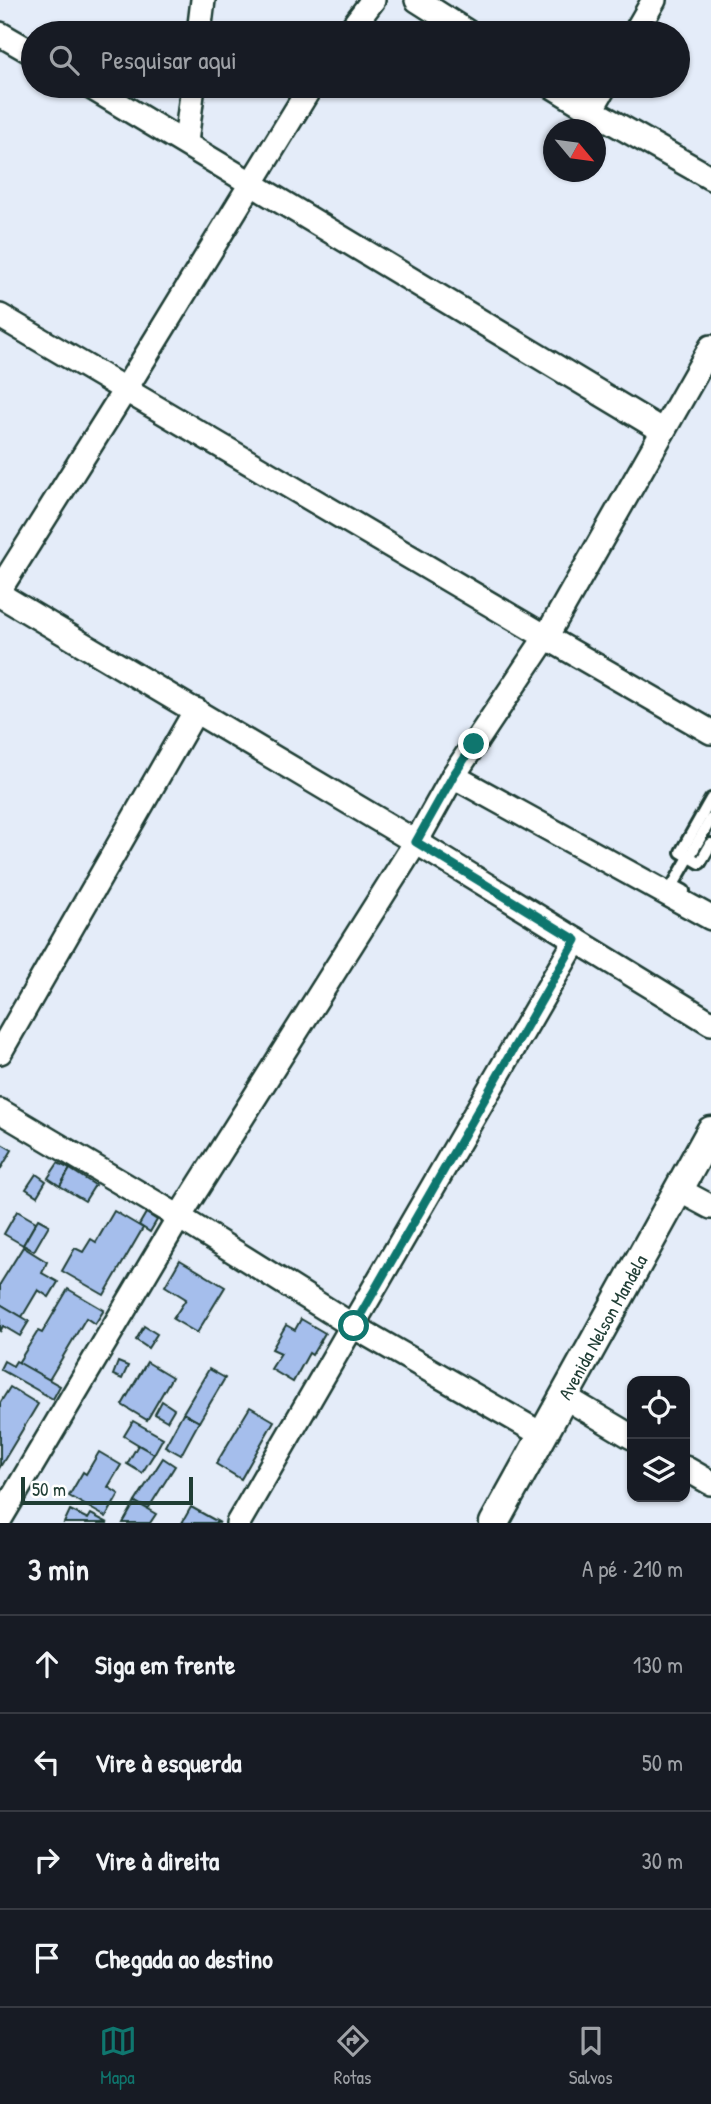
<!DOCTYPE html>
<html lang="pt">
<meta charset="utf-8">
<style>
body{margin:0;font-family:"Patrick Hand",sans-serif;background:#242831;color:#f1f3f6}
.controls{position:absolute;right:21px;bottom:21px;display:grid;overflow:hidden;border-radius:14px;box-shadow:0 2px 5px #0004}
.controls button{width:63px;height:63px;display:grid;place-items:center;padding:0;border:0;border-bottom:2px solid #363941;background:#171b24;color:#f1f3f6;font:35px sans-serif}
.compass{position:absolute;left:543px;top:119px;width:63px;height:63px;border-radius:50%;background:#171b24;box-shadow:0 2px 5px #0004;rotate:119deg}
.scale{position:absolute;left:21px;bottom:18px;width:172px;box-sizing:border-box;padding-left:7px;border:4px solid #1f3d34;border-top:0;font-size:19px;line-height:24px;white-space:nowrap;color:#1f3d34;-webkit-text-stroke:5px #fff;paint-order:stroke}
.stop{position:absolute;width:21px;height:21px;margin:-16px;border:5px solid #0f766e;border-radius:50%;background:#fff}
.stop.end{background:#0f766e;border-color:#fff;box-shadow:0 2px 7px #0008}
.list{margin:0;padding:0;list-style:none}
h2{display:flex;justify-content:space-between;align-items:center;height:91px;margin:0;padding:0 28px;font-size:30px}
h2 small{font-size:23px;font-weight:400;color:#9ea1a6}
.list li{display:grid;grid-template-columns:46px 1fr auto;gap:21px;align-items:center;box-sizing:border-box;height:98px;padding:0 28px;border-top:2px solid #363941}
.list b{display:block;font-size:26px;white-space:nowrap}
.list em{font-size:23px;font-style:normal;color:#9ea1a6}
.icon{flex:none;width:38px;height:38px;fill:none;stroke:currentColor;stroke-width:2;stroke-linecap:round;stroke-linejoin:round}
.map{position:relative;flex:none;width:711px;height:1523px;overflow:hidden}
.search{position:absolute;background:#171b24;box-shadow:0 2px 5px #0004;left:21px;right:21px;top:21px;height:77px;display:flex;align-items:center;gap:18px;box-sizing:border-box;padding:0 24px;border-radius:38px;color:#9ea1a6;font-size:26px}
.sheet{height:483px;background:#171b24}
nav{display:flex;justify-content:space-around;align-items:center;box-sizing:border-box;height:98px;border-top:2px solid #363941;background:#171b24;font-size:19px;color:#9ea1a6}
nav a{display:grid;justify-items:center;gap:4px}
nav .on{color:#0f766e}
.map>svg:first-child{display:block}
</style>
<div class="map">
<svg width="711" height="1523" viewBox="0 0 711 1523">
<rect width="100%" height="100%" fill="#e4ecf9"/>
<filter id="ink" filterUnits="userSpaceOnUse"><feTurbulence type="fractalNoise" baseFrequency=".0143" numOctaves="2"/><feDisplacementMap in="SourceGraphic" scale="14" xChannelSelector="R" yChannelSelector="G"/><feConvolveMatrix kernelMatrix="1 2 1 2 8 2 1 2 1" color-interpolation-filters="sRGB"/></filter>
<g filter="url(#ink)">
<!-- building -->
<g fill="#a5beec" stroke="#1f3d34" stroke-width="2">
<polygon points="0,1143 12,1150 0,1170"/>
<polygon points="58,1163 70,1169 60,1186 48,1178"/>
<polygon points="70,1169 95,1185 85,1201 60,1186"/>
<polygon points="36,1174 46,1181 37,1196 26,1189"/>
<polygon points="17,1211 36,1222 23,1245 4,1234"/>
<polygon points="114,1211 143,1228 104,1295 62,1271 75,1248 83,1252 91,1239 96,1242"/>
<polygon points="146,1213 157,1220 150,1232 139,1225"/>
<polygon points="38,1219 49,1225 34,1251 23,1245"/>
<polygon points="23,1247 47,1262 42,1273 58,1282 49,1297 38,1290 22,1317 0,1304 0,1284"/>
<polygon points="180,1260 225,1287 197,1333 173,1319 186,1299 165,1286"/>
<polygon points="68,1289 104,1310 95,1324 86,1318 49,1380 18,1363 38,1331 42,1333"/>
<polygon points="0,1304 29,1321 20,1336 3,1326 0,1332"/>
<polygon points="301,1319 325,1333 312,1355 309,1353 293,1382 271,1369 281,1353 272,1349 286,1325 295,1330"/>
<polygon points="144,1326 157,1334 148,1348 136,1340"/>
<polygon points="4,1361 13,1366 16,1361 60,1386 53,1399 0,1369"/>
<polygon points="118,1362 128,1366 122,1379 113,1375"/>
<polygon points="147,1362 172,1377 147,1420 122,1405"/>
<polygon points="209,1369 225,1378 199,1422 183,1413"/>
<polygon points="10,1387 38,1404 0,1467 0,1403"/>
<polygon points="162,1401 174,1409 167,1421 155,1414"/>
<polygon points="250,1407 274,1421 241,1479 216,1464"/>
<polygon points="183,1413 199,1422 181,1455 165,1446"/>
<polygon points="133,1421 163,1438 154,1454 124,1436"/>
<polygon points="138,1445 154,1454 142,1473 127,1464"/>
<polygon points="99,1452 121,1465 108,1487 119,1494 106,1517 69,1496 83,1472 86,1474"/>
<polygon points="163,1458 175,1466 148,1509 135,1502"/>
<polygon points="135,1502 156,1514 150,1523 123,1523"/>
<polygon points="191,1507 220,1523 182,1523"/>
<polygon points="70,1510 88,1519 91,1514 108,1523 64,1523"/>
</g>
<g fill="none" stroke-linecap="round" stroke-linejoin="round">
<defs>
<g id="service">
<polyline points="711,799 681,852 700,863 711,844"/>
<polyline points="684,891 673,885 711,819"/>
</g>
<g id="minor">
<polyline points="417,0 469,33"/>
<polyline points="199,33 203,0"/>
<polyline points="348,33 373,0"/>
<polyline points="635,33 654,0"/>
<polyline points="0,34 33,53"/>
<polyline points="89,86 663,431"/>
<polyline points="552,86 591,110 711,178"/>
<polyline points="591,110 605,86"/>
<polyline points="186,142 193,86"/>
<polyline points="0,316 546,637 711,347"/>
<polyline points="0,589 125,390 311,86"/>
<polyline points="0,595 416,842 711,1023"/>
<polyline points="453,776 711,918"/>
<polyline points="0,1052 196,710"/>
<polyline points="0,1111 179,1217 353,1326 541,1434"/>
<polyline points="679,1190 711,1207"/>
<polyline points="563,1396 632,1437"/>
<polyline points="685,1468 711,1483"/>
<polyline points="0,1519 179,1217 416,842 453,776 546,637 711,732"/>
<polyline points="238,1523 576,940"/>
</g>
<g id="tertiary">
<path id="s1" d="M494,1523L711,1131"/>
</g>
</defs>
<!-- service casing -->
<use href="#service" stroke="#1f3d34" stroke-width="16"/>
<!-- minor casing -->
<use href="#minor" stroke="#1f3d34" stroke-width="28"/>
<!-- tertiary casing -->
<use href="#tertiary" stroke="#1f3d34" stroke-width="33"/>
<!-- service -->
<use href="#service" stroke="#fff" stroke-width="10"/>
<!-- minor -->
<use href="#minor" stroke="#fff" stroke-width="23"/>
<!-- tertiary -->
<use href="#tertiary" stroke="#fff" stroke-width="28"/>
</g>
</g>
<g fill="none" stroke-linecap="round" stroke-linejoin="round" filter="url(#ink)">
<!-- route -->
<polyline stroke="#0f766e" stroke-width="9" points="354,1326 576,940 416,842 453,776 474,744"/>
</g>
<g text-anchor="middle" stroke-width="5" stroke-linejoin="round" paint-order="stroke">
<!-- street labels -->
<g font-size="19" fill="#1f3d34" stroke="#fff">
<text dy="7" stroke="none"><textPath href="#s1" startOffset="224">Avenida Nelson Mandela</textPath></text>
</g>
</g>
</svg>
<div class="controls">
<button><svg class="icon" aria-label="locate" viewBox="0 0 24 24"><circle cx="12" cy="12" r="6"/><path d="M12 2v4M12 18v4M2 12h4M18 12h4"/></svg></button>
<button><svg class="icon" aria-label="layers" viewBox="0 0 24 24"><path d="M12 4l9 5-9 5-9-5zM3 14l9 5 9-5"/></svg></button>
</div>
<svg class="compass" viewBox="-18 -18 36 36"><path d="M0-13l5 13h-10z" fill="#e53935"/><path d="M0 13l5-13h-10z" fill="#9ea1a6"/></svg>
<div class="scale">50 m</div>
<div class="stop" style="left:354px;top:1326px"></div>
<div class="stop end" style="left:474px;top:744px"></div>
<div class="search"><svg class="icon" aria-label="search" viewBox="0 0 24 24"><circle cx="10" cy="10" r="6"/><path d="M15 15l6 6"/></svg>Pesquisar aqui</div>
</div>
<section class="sheet">
<h2>3 min<small>A pé · 210 m</small></h2>
<ul class="list">
<li><svg class="icon" aria-label="ahead" viewBox="0 0 24 24"><path d="M12 20V5M6 11l6-6 6 6"/></svg><div><b>Siga em frente</b></div><em>130 m</em></li>
<li><svg class="icon" aria-label="left" viewBox="0 0 24 24"><path d="M17 20v-9H6M10 6l-5 5 5 5"/></svg><div><b>Vire à esquerda</b></div><em>50 m</em></li>
<li><svg class="icon" aria-label="right" viewBox="0 0 24 24"><path d="M7 20v-9h11M14 6l5 5-5 5"/></svg><div><b>Vire à direita</b></div><em>30 m</em></li>
<li><svg class="icon" aria-label="arrive" viewBox="0 0 24 24"><path d="M6 21V4h12l-3 4 3 4H6"/></svg><div><b>Chegada ao destino</b></div></li>
</ul>
</section>
<nav>
<a class="on"><svg class="icon" aria-label="map" viewBox="0 0 24 24"><path d="M3 6l6-2 6 2 6-2v14l-6 2-6-2-6 2zM9 4v14M15 6v14"/></svg>Mapa</a>
<a><svg class="icon" aria-label="directions" viewBox="0 0 24 24"><path d="M12 3l9 9-9 9-9-9zM9 14v-3h6M13 9l2 2-2 2"/></svg>Rotas</a>
<a><svg class="icon" aria-label="saved" viewBox="0 0 24 24"><path d="M7 4h10v16l-5-4-5 4z"/></svg>Salvos</a>
</nav>
